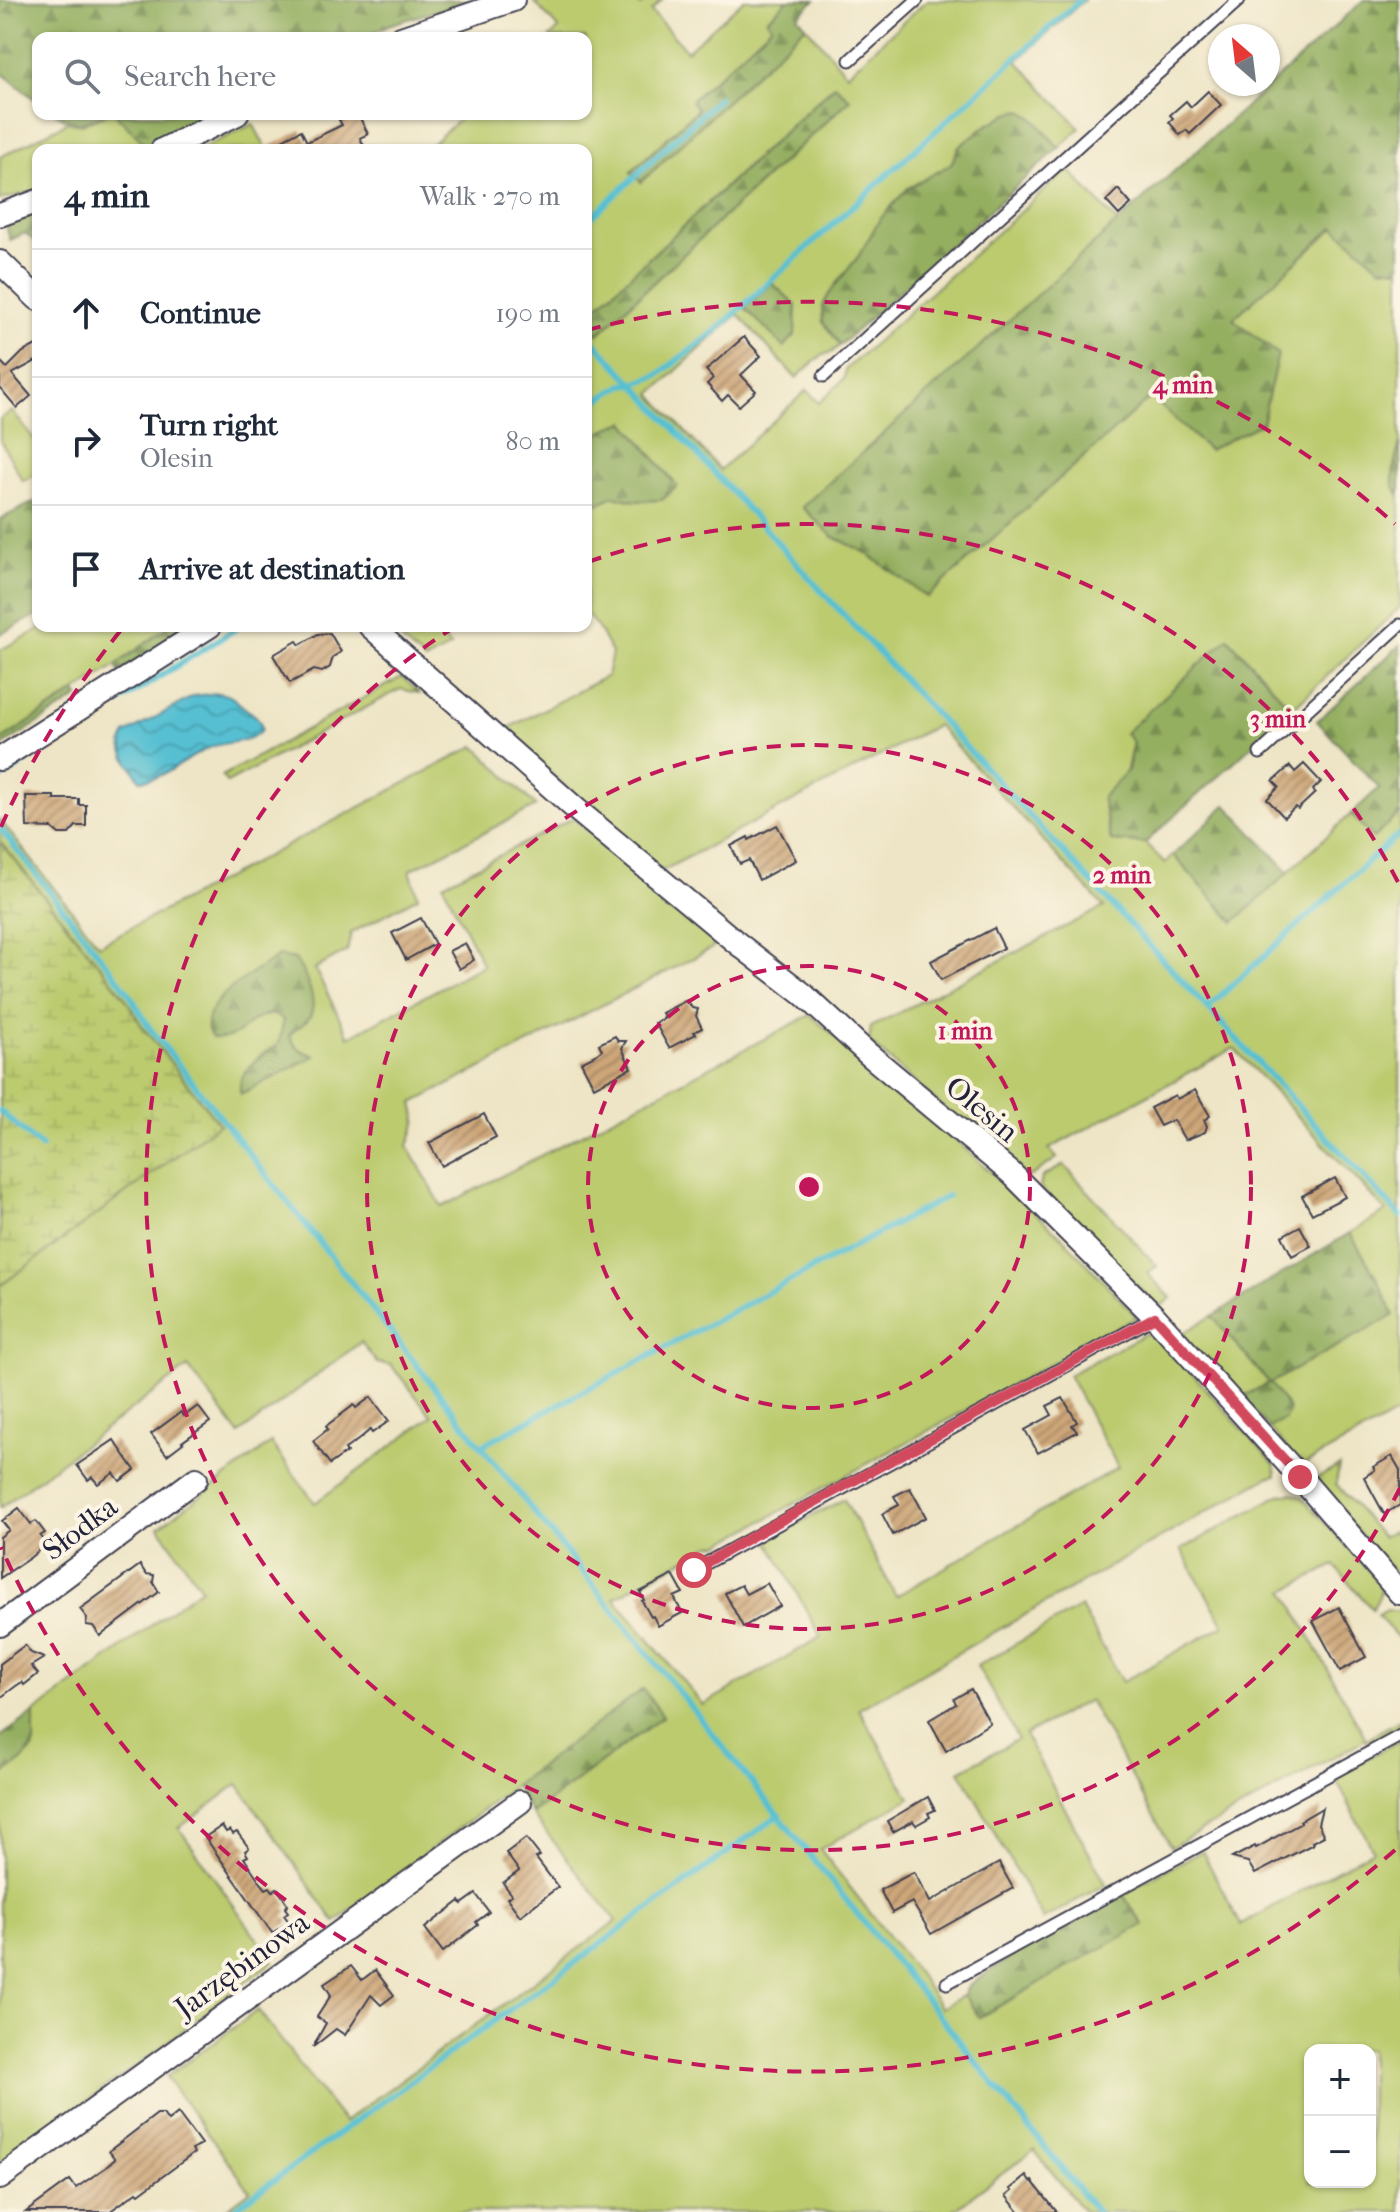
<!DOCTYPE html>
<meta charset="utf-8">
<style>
body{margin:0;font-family:"IM FELL French Canon",serif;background:#f2f2f3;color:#1f2937}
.controls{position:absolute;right:24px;bottom:24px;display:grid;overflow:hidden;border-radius:16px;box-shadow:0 2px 6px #0004}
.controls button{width:72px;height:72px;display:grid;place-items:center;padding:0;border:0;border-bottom:2px solid #e0e1e3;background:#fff;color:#1f2937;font:40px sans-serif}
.compass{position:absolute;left:1208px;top:24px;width:72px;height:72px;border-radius:50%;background:#fff;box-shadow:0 2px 6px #0004;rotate:332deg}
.stop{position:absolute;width:24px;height:24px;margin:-18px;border:6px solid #d1495b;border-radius:50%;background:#fff}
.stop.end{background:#d1495b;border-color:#fff;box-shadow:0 2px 8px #0008}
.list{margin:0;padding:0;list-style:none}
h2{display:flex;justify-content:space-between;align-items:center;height:104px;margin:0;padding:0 32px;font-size:34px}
h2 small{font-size:26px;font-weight:400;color:#747a83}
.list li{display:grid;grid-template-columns:52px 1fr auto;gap:24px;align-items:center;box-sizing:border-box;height:128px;padding:0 32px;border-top:2px solid #e0e1e3}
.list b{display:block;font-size:30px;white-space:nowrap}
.list p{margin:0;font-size:26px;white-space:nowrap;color:#747a83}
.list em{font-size:26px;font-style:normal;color:#747a83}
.icon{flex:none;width:44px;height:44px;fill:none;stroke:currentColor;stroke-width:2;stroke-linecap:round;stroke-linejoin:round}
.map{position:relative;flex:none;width:1400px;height:2212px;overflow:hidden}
.search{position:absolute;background:#fff;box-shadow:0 2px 6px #0004;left:32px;top:32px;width:560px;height:88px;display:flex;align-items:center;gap:20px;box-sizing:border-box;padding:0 28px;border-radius:16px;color:#747a83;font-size:30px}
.panel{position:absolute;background:#fff;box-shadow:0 2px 6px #0004;left:32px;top:144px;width:560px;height:488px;border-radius:16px}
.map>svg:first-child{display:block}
</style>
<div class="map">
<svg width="1400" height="2212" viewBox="0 0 1400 2212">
<defs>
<pattern id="forest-firs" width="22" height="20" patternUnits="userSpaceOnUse" patternTransform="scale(2)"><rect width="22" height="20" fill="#94af61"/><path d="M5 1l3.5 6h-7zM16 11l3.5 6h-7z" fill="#788e51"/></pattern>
<pattern id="wetland-marsh" width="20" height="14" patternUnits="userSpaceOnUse" patternTransform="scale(2)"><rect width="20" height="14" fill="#bbcb6e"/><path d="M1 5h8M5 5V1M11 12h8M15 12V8" fill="none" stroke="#a0ae60"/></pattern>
<pattern id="water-waves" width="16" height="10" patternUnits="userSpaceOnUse" patternTransform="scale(2)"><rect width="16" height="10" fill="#56c0d2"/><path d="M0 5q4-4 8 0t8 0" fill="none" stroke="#479cac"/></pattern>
<pattern id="building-hatch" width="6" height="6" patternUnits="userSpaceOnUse" patternTransform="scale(2)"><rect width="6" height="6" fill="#cda678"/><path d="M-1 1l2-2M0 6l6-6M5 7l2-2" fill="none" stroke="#a68764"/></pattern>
</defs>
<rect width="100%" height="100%" fill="#fcf5e5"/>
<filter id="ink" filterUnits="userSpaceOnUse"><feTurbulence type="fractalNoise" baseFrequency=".0125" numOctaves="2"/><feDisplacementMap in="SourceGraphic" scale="16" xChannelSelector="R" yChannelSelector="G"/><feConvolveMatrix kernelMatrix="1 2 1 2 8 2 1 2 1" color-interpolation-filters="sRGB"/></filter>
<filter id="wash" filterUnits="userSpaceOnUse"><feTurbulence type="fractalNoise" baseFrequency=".006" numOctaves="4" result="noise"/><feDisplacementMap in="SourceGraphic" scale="32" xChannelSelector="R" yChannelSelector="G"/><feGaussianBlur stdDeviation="1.8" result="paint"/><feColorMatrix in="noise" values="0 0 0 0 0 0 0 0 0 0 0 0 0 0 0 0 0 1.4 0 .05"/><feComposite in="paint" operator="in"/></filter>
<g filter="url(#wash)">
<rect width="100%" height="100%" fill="#eee5c6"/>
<!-- green -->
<g fill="#bbcb6e" stroke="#6e7654" stroke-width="2" fill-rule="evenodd">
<polygon points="543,0 633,0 641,6 648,0 662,0 651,11 687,51 744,0 788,0 767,19 773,25 691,101 698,109 631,172 641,182 806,26 847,74 927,0 1084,0 1017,61 1080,128 1059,148 1033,118 959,147 951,164 941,170 858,257 832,289 822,307 823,322 840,345 832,352 822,355 796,378 738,314 651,394 720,470 807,390 819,403 844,379 846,369 1068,169 1118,223 864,453 832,536 865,552 927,597 1151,397 1209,450 1232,319 1335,227 1380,267 1400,269 1400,442 1394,467 1393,483 1400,496 1400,607 1292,709 1229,639 1126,734 1133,742 1111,841 1145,843 1165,863 1173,855 1234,922 1351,814 1373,837 1400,813 1400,1412 1301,1466 1269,1428 1269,1383 1240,1398 1180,1335 1212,1316 1269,1383 1394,1315 1376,1277 1350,1233 1386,1211 1234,1048 1049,1149 1057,1158 1031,1176 1020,1175 869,1042 871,1027 1104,907 937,725 662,871 503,731 607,676 612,653 598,628 586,613 586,492 598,503 613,496 635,501 662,500 677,486 608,428 586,443 586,322 598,334 850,100 834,85 586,317 586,150 425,150 465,114 479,114 483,118 488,114 586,114 586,38 549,38 559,29 535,3"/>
<polygon points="107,114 115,114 148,147 142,150 38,150 38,190 0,200 0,157 68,122 82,124"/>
<polygon points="253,124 267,150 203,150 203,148"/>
<polygon points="12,411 38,444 38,473 23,481 0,440 0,419"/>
<polygon points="46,626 169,626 106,672 0,741 0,650"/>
<polygon points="385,626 428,626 451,646 425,661"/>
<polygon points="402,677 419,693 400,689 227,783 222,776"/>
<path d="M475,746L536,806L410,870L418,897L351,933L347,951L315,969L349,1037L483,965L443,884L573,818L712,932L716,944L711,949L413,1103L417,1121L408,1146L442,1207L810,1015L936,1122L1064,1239L1137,1317L720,1544L710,1545L614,1598L703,1705L821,1637L768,1540L844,1499L896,1596L1118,1467L1068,1375L1145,1334L1152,1333L1160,1338L1275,1465L1276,1475L1268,1477L859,1709L910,1798L820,1849L922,1979L941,2008L964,1995L980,2017L1143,1924L1122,1893L1202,1851L1241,1925L1373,1850L1334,1776L1400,1740V2212H1084L1034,2150L951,2212H222L250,2191L166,2077L258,2010L344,2122L616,1921L532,1814L663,1716L643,1689L335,1922L238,1784L179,1828L273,1961L151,2055L0,2164V1776L17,1765L33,1748L34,1713L201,1588L159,1527L271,1443L315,1503L432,1416L391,1365L377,1363L361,1342L239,1434L188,1367L0,1508V1286L219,1124L141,1025L124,996L0,842V820L99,945ZM279,956L307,1021L295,1029L290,1035C293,1047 302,1052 313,1055L258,1058L279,1043L284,1020L273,1014L259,1017L228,991ZM1310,2050H1370V2182H1310Z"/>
<polygon points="1064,1165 1157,1266 1147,1273 1171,1298 1159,1308 1040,1188 1042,1177"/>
<polygon points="1339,1466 1336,1484 1382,1537 1400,1528 1400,1579 1313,1481"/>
<path d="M1292,1493L1302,1497L1376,1579C1383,1592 1380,1597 1372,1609L1334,1565L1285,1591L1366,1739L1400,1720V1731L1371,1748L1366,1739L1171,1847L1089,1700L1025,1735L1106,1884L1043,1919L960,1771L1018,1739L977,1666L1081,1607L1122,1682L1224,1625L1181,1550L1279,1495Z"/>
<polygon points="1387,1610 1400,1612 1400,1640 1377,1615"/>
</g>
<!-- forest -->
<g fill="url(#forest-firs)" stroke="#5b684e" stroke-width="2">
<polygon points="0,0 473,0 388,25 363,38 38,38 38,102 3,74 0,74"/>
<polygon points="788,0 815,0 798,16 806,26 641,182 631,172 698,109 691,101 772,26 767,20"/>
<polygon points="1364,0 1400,0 1400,269 1380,267 1334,227 1233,319 1278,354 1262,423 1209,450 1151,397 927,597 865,552 832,536 802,507"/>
<polygon points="835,85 850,99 598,334 586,322 586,317"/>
<polygon points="1021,110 1033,118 1059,148 840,345 823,322 822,307 832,289 858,257 880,219 908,188 951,164 959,147 982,128 1007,114"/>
<path d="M56,114H107C85,122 77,128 56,114Z"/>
<polygon points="115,114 214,114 148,147"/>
<polygon points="38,206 38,244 25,233 10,240 7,229 11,216"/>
<polygon points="772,283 796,305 795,335 784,347 745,308"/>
<polygon points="625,422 677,486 662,500 635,501 613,496 598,504 586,492 586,443 608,428"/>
<polygon points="1400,442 1400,496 1393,484 1394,467"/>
<polygon points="38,500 38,615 0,634 0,519"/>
<polygon points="169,626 193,626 119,672 116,665"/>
<polygon points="1228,638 1292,709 1145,843 1111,841 1102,797 1128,770 1133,742 1125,733"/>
<polygon points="1400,645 1400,813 1373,838 1351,814 1379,788 1317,721"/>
<polygon points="76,692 79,697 0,747 0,741"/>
<polygon points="1226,805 1289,872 1234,922 1173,855"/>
<path d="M279,956L295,959C304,972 320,1002 309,1018C304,1025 295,1028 290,1035C293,1048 303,1052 315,1056L241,1094C234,1072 263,1055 279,1043L284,1020L273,1014C269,1015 264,1015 260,1017C240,1026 240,1041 212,1038C189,1005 257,971 279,956Z"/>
<polygon points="1350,1233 1376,1277 1394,1315 1270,1383 1289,1409 1285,1419 1269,1428 1240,1398 1269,1383 1212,1316"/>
<polygon points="643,1689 663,1716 532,1814 515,1785"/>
<polygon points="34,1713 34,1748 17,1765 0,1776 0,1737"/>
<polygon points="1122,1893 1143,1925 979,2017 964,1995 968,1986 1036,1940"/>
</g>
<!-- wetland -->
<polygon fill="url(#wetland-marsh)" stroke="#6e7654" stroke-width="2" points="0,842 124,996 141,1025 219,1124 0,1286"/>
<!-- water -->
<path fill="url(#water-waves)" stroke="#3c7186" stroke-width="2" d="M217,693C234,695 234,700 246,709C255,715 260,718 262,729C250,745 226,740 209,748C185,758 167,779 140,780C132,766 115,749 126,734L194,696Z"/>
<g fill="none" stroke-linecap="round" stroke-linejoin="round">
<!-- stream -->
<g stroke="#56c0d2" stroke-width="6">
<polyline points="586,222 719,98"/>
<polyline points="586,333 634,384 816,585 1400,1216"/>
<polyline points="586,407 623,385 634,384 658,375 711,335 1080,0"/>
<polyline points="54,743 240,626"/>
<polyline points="0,779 28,760"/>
<polyline points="0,828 129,993 149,1027 481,1446 1097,2212"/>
<polyline points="1207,1008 1400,833"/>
<polyline points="0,1111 41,1147"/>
<polyline points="481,1446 948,1196"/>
<polyline points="230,2212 779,1815"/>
</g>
</g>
<g id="blocks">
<!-- building -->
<g fill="url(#building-hatch)">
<polygon points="1208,91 1221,105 1190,134 1186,130 1180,135 1169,122 1173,118 1170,115 1186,101 1191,107"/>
<polygon points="351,114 358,114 368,134 360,138 366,150 263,150 301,130 307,142 342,125 339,120"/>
<polygon points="1118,189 1131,204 1119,215 1106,201"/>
<polygon points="744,337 761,356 741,375 756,391 739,406 728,395 722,401 715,393 707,384 713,378 706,370"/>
<polygon points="38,344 38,360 12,374 31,396 17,408 0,388 0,361 7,368 23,352"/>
<polygon points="330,633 341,652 333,657 330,667 322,672 314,670 290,683 273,655 297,641 300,645 318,634"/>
<polygon points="1304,764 1321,782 1313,790 1315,793 1298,809 1295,807 1284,817 1267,799 1279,787 1273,781 1290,766 1295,772"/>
<polygon points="26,796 54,796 54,799 79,799 79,805 86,805 86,826 76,826 69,834 59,834 52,828 27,827"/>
<polygon points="777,825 796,860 759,880 749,860 740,864 731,846 748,837 749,840"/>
<polygon points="421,918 435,944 406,960 392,933"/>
<polygon points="994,928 1004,948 941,980 931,961"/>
<polygon points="465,943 474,960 459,969 449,951"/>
<polygon points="687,1000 692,1008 698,1009 696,1016 702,1028 694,1032 696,1034 669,1048 655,1023 665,1018 662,1013"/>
<polygon points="615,1036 618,1041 626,1041 622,1048 631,1068 594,1087 581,1062 597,1054 602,1050 599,1044"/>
<polygon points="1195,1090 1210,1116 1204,1120 1207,1126 1205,1132 1185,1140 1173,1120 1160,1126 1150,1108 1175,1095 1177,1099"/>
<polygon points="484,1114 496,1137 442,1166 429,1143"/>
<polygon points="1335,1178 1345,1197 1312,1214 1302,1196"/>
<polygon points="1300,1226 1311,1246 1292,1256 1282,1236"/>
<polygon points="371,1397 389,1421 372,1433 370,1430 358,1440 345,1449 347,1452 330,1464 313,1441 328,1429 326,1426 354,1405 356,1408"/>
<polygon points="1063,1398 1077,1422 1072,1425 1077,1432 1038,1453 1025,1430 1052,1415 1047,1406"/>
<polygon points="198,1406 210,1422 182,1442 183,1443 167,1455 151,1434 181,1412 184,1416"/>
<polygon points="114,1440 135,1470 120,1481 114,1473 98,1484 92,1477 88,1480 77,1465"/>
<polygon points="1392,1456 1400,1470 1400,1505 1384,1514 1364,1477 1375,1470 1373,1467"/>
<polygon points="910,1488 926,1517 893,1535 882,1514 899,1505 894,1496"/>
<polygon points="19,1508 31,1524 36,1521 45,1533 40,1536 46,1544 31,1557 0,1578 0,1537 9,1530 2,1521"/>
<polygon points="140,1565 146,1574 154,1575 153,1582 159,1592 100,1636 93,1626 86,1625 87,1618 80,1609"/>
<polygon points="673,1575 683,1593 674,1597 682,1613 658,1626 653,1616 651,1617 642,1601 644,1600 640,1592"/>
<polygon points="767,1583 780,1606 743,1627 725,1593 741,1585 746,1594"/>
<polygon points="1339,1607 1366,1657 1340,1671 1313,1621"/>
<polygon points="25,1645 31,1653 44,1658 31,1666 38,1674 24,1685 22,1682 16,1686 0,1698 0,1664"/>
<polygon points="971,1689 990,1723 946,1751 929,1720 956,1704 954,1699"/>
<polygon points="928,1797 935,1810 928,1813 930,1817 916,1825 913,1821 893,1832 887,1821"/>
<polygon points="1322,1808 1318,1824 1324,1836 1312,1842 1313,1844 1255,1874 1248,1862 1232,1858 1255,1846 1256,1848 1301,1823 1300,1821"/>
<polygon points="222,1826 226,1832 230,1830 233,1834 237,1832 249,1848 245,1851 248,1856 244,1858 261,1883 266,1889 270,1887 273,1891 277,1888 288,1905 285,1908 288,1912 284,1915 289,1922 272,1933 205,1837"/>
<polygon points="526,1838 540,1856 536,1858 558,1887 520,1916 507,1898 512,1895 503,1883 519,1871 506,1853"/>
<polygon points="999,1863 1013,1888 931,1934 912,1902 892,1913 880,1890 914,1872 930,1902"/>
<polygon points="476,1894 489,1912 476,1922 478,1925 443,1952 425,1928 460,1901 462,1904"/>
<polygon points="351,1966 362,1980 375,1970 394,1995 381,2005 371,1995 345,2035 336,2029 313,2047 326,2023 317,2017 331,1995 324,1984"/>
<polygon points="178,2113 201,2144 192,2150 194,2153 139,2194 137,2192 109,2212 26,2212 70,2180 76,2188 105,2168 115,2159 109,2151 157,2114 163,2114 168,2121"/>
<polygon points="1026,2176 1030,2182 1032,2181 1057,2212 1019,2212 1006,2196 1012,2191 1010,2189"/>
</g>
</g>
</g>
<g filter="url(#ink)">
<use href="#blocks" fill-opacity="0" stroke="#413f50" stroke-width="2"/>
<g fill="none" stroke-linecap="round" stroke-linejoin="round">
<defs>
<g id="lane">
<polyline points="850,60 917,0"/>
<polyline points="824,376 1239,0"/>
<polyline points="1260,753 1400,625"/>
<polyline points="694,1570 1155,1317"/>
<polyline points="947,1983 1400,1736"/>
</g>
<g id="street">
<polyline points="401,38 513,0"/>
<polyline points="162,150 237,114"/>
<polyline points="0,215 38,201"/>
<polyline points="0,262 38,299"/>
<polyline points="370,626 577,810 737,943 803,994 867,1053 1011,1173 1155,1317 1300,1477 1400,1593"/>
<polyline points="0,759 210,626"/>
<polyline points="0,1625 196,1479"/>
<polyline points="0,2178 520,1802"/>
</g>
</defs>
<!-- lane casing -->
<use href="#lane" stroke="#413f50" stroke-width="15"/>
<!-- street casing -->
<use href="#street" stroke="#413f50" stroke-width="26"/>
<!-- lane -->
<use href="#lane" stroke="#fff" stroke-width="11"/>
<!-- street -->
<use href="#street" stroke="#fff" stroke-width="22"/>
</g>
</g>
<g fill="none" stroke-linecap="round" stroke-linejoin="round" filter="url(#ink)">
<!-- route -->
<polyline stroke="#d1495b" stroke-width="10" points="694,1570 758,1533 1155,1317 1300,1477"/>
</g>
<!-- distance rings -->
<g fill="none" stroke="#c2185b" stroke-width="4" stroke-dasharray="14 10">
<circle cx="809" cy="1187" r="221"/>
<circle cx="809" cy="1187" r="442"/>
<path d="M1400 1488A663 663 0 1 1 453 628M588 562A663 663 0 0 1 1400 886"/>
<path d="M1395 1850A885 885 0 0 1 1 1547M1 827A885 885 0 0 1 121 630M587 330A885 885 0 0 1 1395 524"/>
</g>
<g text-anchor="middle" stroke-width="8" stroke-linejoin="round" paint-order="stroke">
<!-- street labels -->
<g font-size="30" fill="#22223b" stroke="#fcf5e5">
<text transform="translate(982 1109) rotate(40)" y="10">Olesin</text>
<text transform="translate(80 1528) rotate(-37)" y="10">Słodka</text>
<text transform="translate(242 1965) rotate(-36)" y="10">Jarzębinowa</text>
</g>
</g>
<circle cx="809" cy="1187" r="12" fill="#c2185b" stroke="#fcf5e5" stroke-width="4"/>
<g font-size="24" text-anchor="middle" font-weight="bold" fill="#c2185b" stroke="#fcf5e5" stroke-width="8" stroke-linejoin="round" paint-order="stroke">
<text x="1183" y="393">4 min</text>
<text x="1278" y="727">3 min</text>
<text x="1122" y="883">2 min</text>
<text x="965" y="1039">1 min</text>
</g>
</svg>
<div class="controls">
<button>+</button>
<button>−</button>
</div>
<svg class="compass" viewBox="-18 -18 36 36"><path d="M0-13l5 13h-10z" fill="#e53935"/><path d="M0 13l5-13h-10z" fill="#747a83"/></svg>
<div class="stop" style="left:694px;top:1570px"></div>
<div class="stop end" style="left:1300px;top:1477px"></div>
<div class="search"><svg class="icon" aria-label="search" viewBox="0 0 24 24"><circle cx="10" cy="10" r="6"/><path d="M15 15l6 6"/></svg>Search here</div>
<section class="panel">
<h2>4 min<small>Walk · 270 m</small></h2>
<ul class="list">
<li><svg class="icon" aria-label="ahead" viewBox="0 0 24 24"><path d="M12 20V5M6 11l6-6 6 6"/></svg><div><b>Continue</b></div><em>190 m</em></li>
<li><svg class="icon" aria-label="right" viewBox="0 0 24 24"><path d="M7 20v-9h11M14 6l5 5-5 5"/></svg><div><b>Turn right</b><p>Olesin</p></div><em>80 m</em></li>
<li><svg class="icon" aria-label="arrive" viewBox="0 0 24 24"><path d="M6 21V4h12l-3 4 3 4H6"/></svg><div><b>Arrive at destination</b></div></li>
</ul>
</section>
</div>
